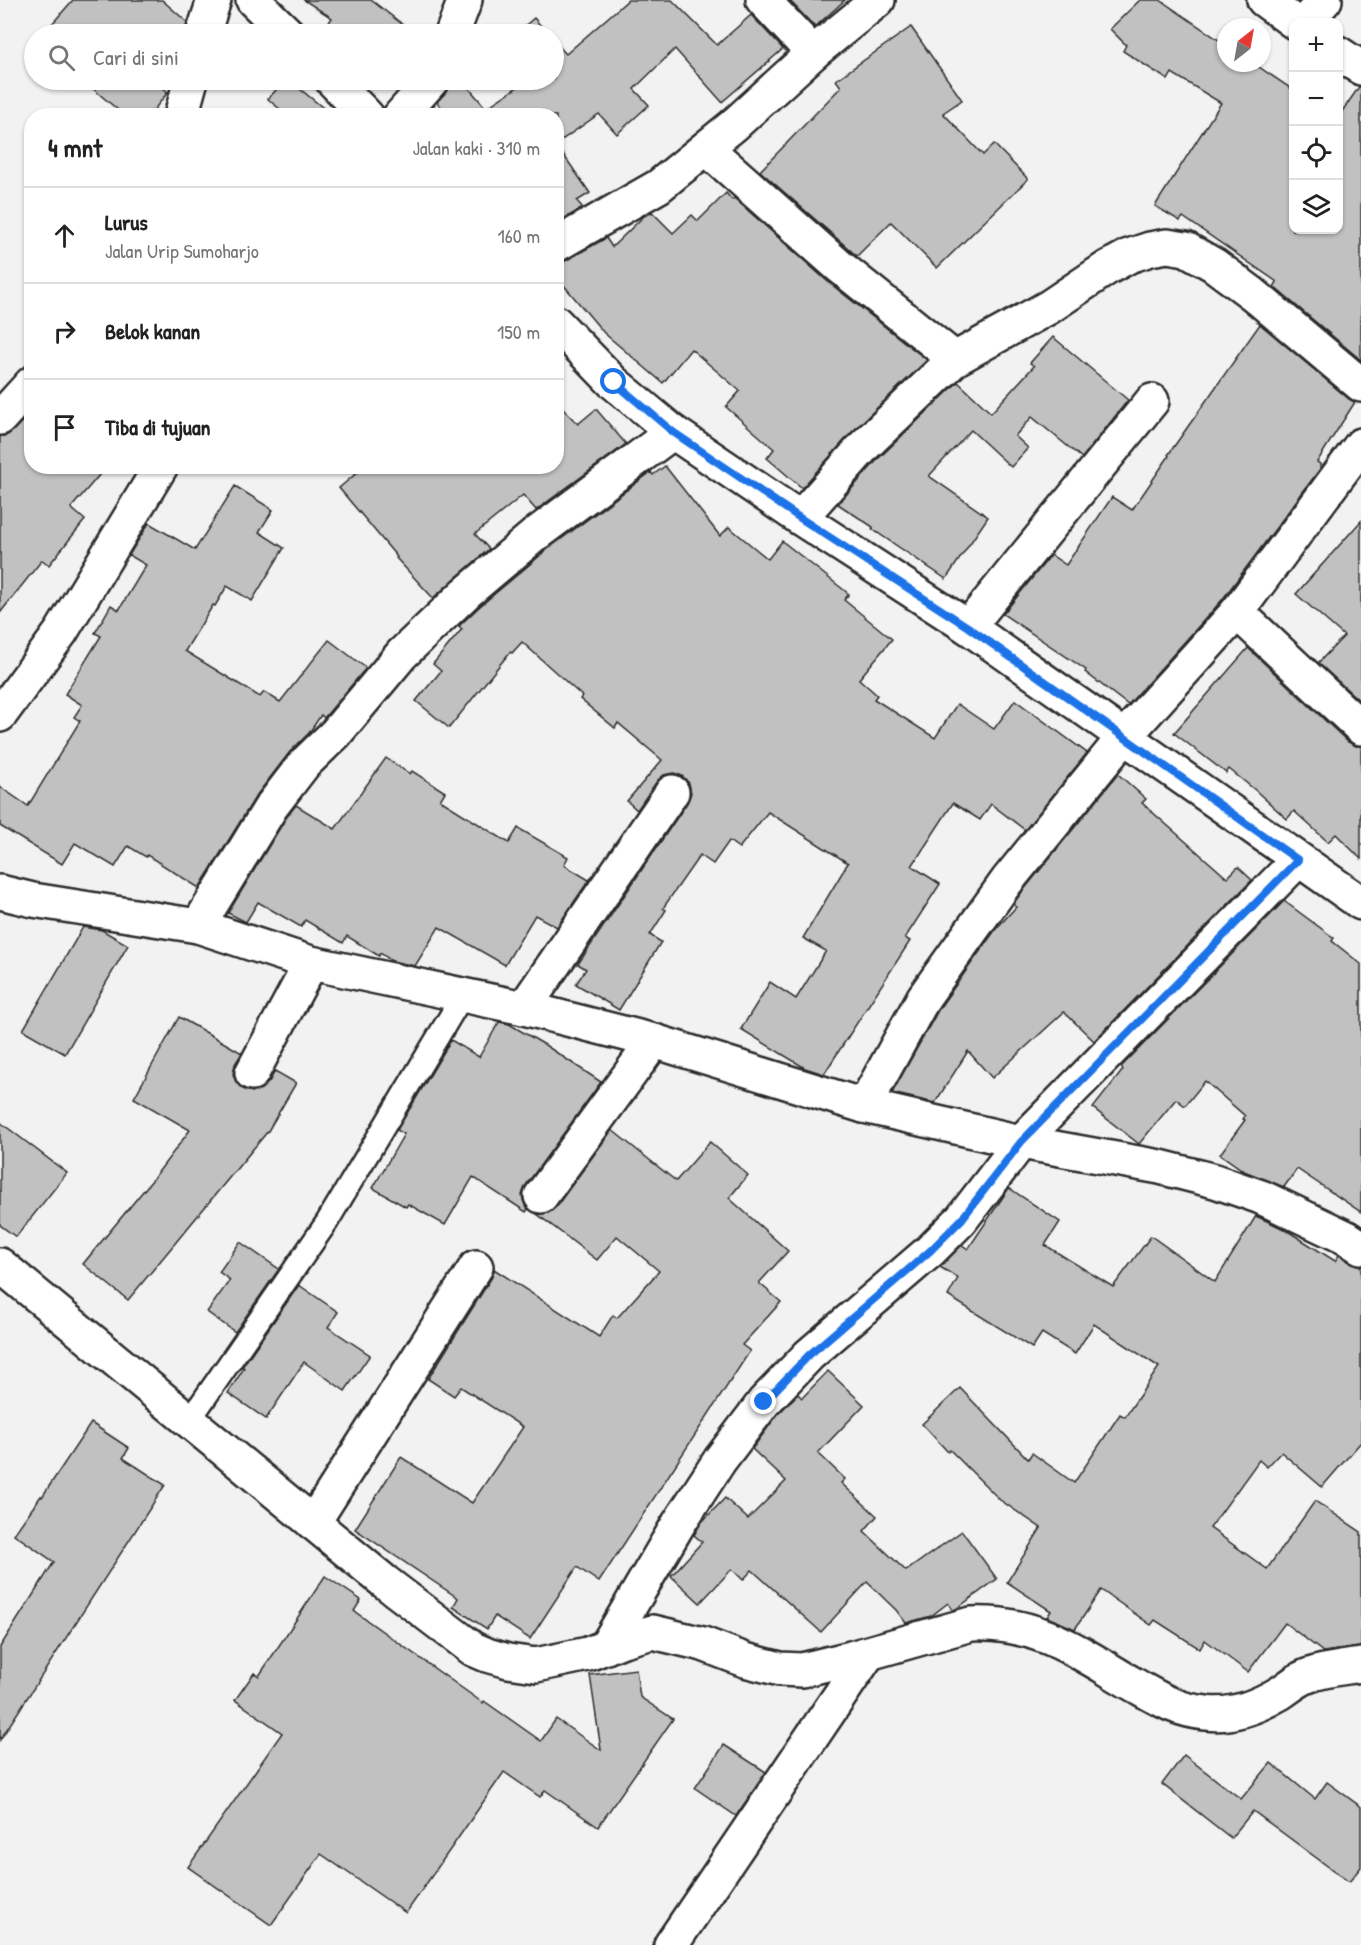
<!DOCTYPE html>
<html lang="id">
<meta charset="utf-8">
<style>
body{margin:0;font-family:"Patrick Hand",sans-serif;background:#f6f6f6;color:#222}
.controls{position:absolute;right:18px;top:18px;display:grid;overflow:hidden;border-radius:12px;box-shadow:0 2px 4px #0004}
.controls button{width:54px;height:54px;display:grid;place-items:center;padding:0;border:0;border-bottom:2px solid #e0e0e0;background:#fff;color:#222;font:30px sans-serif}
.compass{position:absolute;left:1217px;top:18px;width:54px;height:54px;border-radius:50%;background:#fff;box-shadow:0 2px 4px #0004;rotate:31deg}
.stop{position:absolute;width:18px;height:18px;margin:-14px;border:4px solid #1a73e8;border-radius:50%;background:#fff}
.stop.end{background:#1a73e8;border-color:#fff;box-shadow:0 2px 6px #0008}
.list{margin:0;padding:0;list-style:none}
h2{display:flex;justify-content:space-between;align-items:center;height:78px;margin:0;padding:0 24px;font-size:26px}
h2 small{font-size:20px;font-weight:400;color:#767676}
.list li{display:grid;grid-template-columns:39px 1fr auto;gap:18px;align-items:center;box-sizing:border-box;height:96px;padding:0 24px;border-top:2px solid #e0e0e0}
.list b{display:block;font-size:22px;white-space:nowrap}
.list p{margin:0;font-size:20px;white-space:nowrap;color:#767676}
.list em{font-size:20px;font-style:normal;color:#767676}
.icon{flex:none;width:33px;height:33px;fill:none;stroke:currentColor;stroke-width:2;stroke-linecap:round;stroke-linejoin:round}
.map{position:relative;flex:none;width:1361px;height:1945px;overflow:hidden}
.search{position:absolute;background:#fff;box-shadow:0 2px 4px #0004;left:24px;top:24px;width:540px;height:66px;display:flex;align-items:center;gap:15px;box-sizing:border-box;padding:0 21px;border-radius:33px;color:#767676;font-size:22px}
.panel{position:absolute;background:#fff;box-shadow:0 2px 4px #0004;left:24px;top:108px;width:540px;height:366px;border-radius:24px}
.map>svg:first-child{display:block}
</style>
<div class="map">
<svg width="1361" height="1945" viewBox="0 0 1361 1945">
<rect width="100%" height="100%" fill="#f2f2f2"/>
<filter id="ink" filterUnits="userSpaceOnUse"><feTurbulence type="fractalNoise" baseFrequency=".0167" numOctaves="2"/><feDisplacementMap in="SourceGraphic" scale="12" xChannelSelector="R" yChannelSelector="G"/><feConvolveMatrix kernelMatrix="1 2 1 2 8 2 1 2 1" color-interpolation-filters="sRGB"/></filter>
<g filter="url(#ink)">
<!-- building -->
<g fill="#c1c1c1" stroke="#2b2b2b" stroke-width="1.5">
<polygon points="73,0 162,0 187,22 185,34 43,34"/>
<polygon points="304,0 371,0 415,34 321,34 332,18"/>
<polygon points="628,0 672,0 717,45 751,15 783,49 722,102 675,49 634,89 649,105 617,134 599,114 556,144 556,116 448,116 437,102 446,92 450,84 450,80 462,80 486,108 528,80 554,80 554,41 566,54"/>
<polygon points="789,0 845,0 815,27"/>
<polygon points="1140,0 1160,0 1226,45 1226,63 1253,63 1293,90 1293,230 1338,230 1338,117 1359,87 1361,87 1361,360 1274,287 1277,282 1183,217 1180,221 1155,206 1221,103 1172,73 1168,80 1123,51 1126,45 1110,29"/>
<polygon points="534,18 548,34 515,34"/>
<polygon points="911,27 962,100 943,113 983,155 994,144 1028,179 937,268 891,222 857,256 760,171 841,87 836,80"/>
<polygon points="83,80 153,80 168,92 149,116 125,116"/>
<polygon points="285,80 289,80 333,116 288,116 268,99"/>
<polygon points="556,144 590,193 577,201 583,208 556,223"/>
<polygon points="726,193 732,200 734,198 827,281 927,360 852,432 802,488 767,458 774,449 726,407 740,391 691,349 663,383 604,333 556,276 556,264 565,261 606,238 612,247 644,216 652,212 673,233 692,215 698,221"/>
<polygon points="1260,324 1349,399 1355,402 1317,462 1320,464 1320,469 1222,600 1128,705 1085,672 1086,670 1003,614 1051,555 1066,565 1112,497 1132,510 1169,456 1168,455"/>
<polygon points="1053,337 1128,400 1082,458 1032,417 1015,436 1028,448 1011,467 971,430 929,476 988,517 946,579 872,529 873,527 838,504 879,458 958,382 991,413 1034,366 1030,363"/>
<polygon points="556,402 578,424 596,409 626,444 536,510 523,495 475,534 489,549 433,598 396,558 397,557 339,488 365,466 556,466"/>
<polygon points="32,411 32,466 107,466 71,508 85,520 49,565 42,560 0,613 0,436 6,436 13,431"/>
<polygon points="665,466 720,536 729,527 768,559 782,541 849,594 844,600 892,639 859,679 877,695 874,699 935,738 957,704 994,729 1015,700 1087,753 1025,830 991,804 980,820 953,803 912,866 940,884 905,938 910,941 824,1074 805,1068 741,1029 770,982 796,999 826,951 803,938 848,863 768,812 739,848 729,841 713,864 700,855 663,908 666,910 650,935 661,942 619,1010 576,984 586,969 578,964 687,803 691,793 689,783 682,776 674,773 664,775 657,781 637,810 627,801 662,760 618,723 615,728 580,699 582,696 522,642 512,653 510,652 449,728 416,701 441,671 433,664 462,629 459,626 479,607 548,549 651,472 653,475"/>
<polygon points="235,486 273,510 259,532 284,548 252,601 227,586 215,606 213,605 185,651 260,697 264,692 280,702 329,640 366,668 324,718 321,715 309,733 289,753 256,796 199,888 147,855 146,857 128,846 115,867 75,843 62,864 0,826 0,787 28,806 80,721 74,717 82,705 65,694 101,636 95,633 111,605 119,610 146,565 129,555 149,523 195,550"/>
<polygon points="1361,521 1361,702 1318,663 1344,636 1296,594"/>
<polygon points="1248,648 1348,742 1356,746 1361,746 1361,859 1336,834 1328,842 1294,811 1287,819 1255,790 1229,769 1226,773 1174,733"/>
<polygon points="386,758 410,774 412,771 445,792 440,800 509,843 518,828 568,857 564,865 589,880 557,927 535,915 505,965 439,927 415,966 392,961 380,953 379,956 347,936 343,943 305,920 301,927 258,902 246,922 228,913 286,818 296,805 335,829"/>
<polygon points="1118,774 1146,799 1142,803 1227,878 1238,867 1252,880 1094,1041 1064,1012 992,1078 968,1051 935,1103 892,1093 940,1007 996,929 1016,907 1013,904 1022,892"/>
<polygon points="1284,901 1334,938 1332,941 1361,964 1361,1212 1297,1169 1284,1187 1244,1171 1220,1154 1245,1120 1243,1119 1245,1116 1205,1081 1185,1106 1176,1099 1139,1144 1093,1108 1123,1070 1121,1067"/>
<polygon points="83,927 102,930 128,945 65,1054 23,1030"/>
<polygon points="179,1017 242,1053 235,1064 233,1074 236,1082 243,1089 252,1092 261,1089 269,1082 275,1071 296,1083 268,1131 128,1300 83,1264 153,1179 190,1130 134,1098"/>
<polygon points="499,1022 509,1024 545,1045 601,1082 526,1185 522,1195 524,1203 528,1209 526,1212 473,1177 445,1225 408,1204 406,1207 373,1188 404,1134 397,1130 451,1040 479,1057"/>
<polygon points="0,1122 67,1173 16,1237 0,1225"/>
<polygon points="612,1130 676,1181 710,1142 748,1175 729,1198 788,1251 759,1283 781,1302 742,1345 750,1351 599,1582 577,1567 530,1639 495,1616 487,1629 453,1607 458,1598 355,1529 401,1457 472,1503 523,1427 461,1387 454,1396 428,1379 492,1277 494,1269 599,1337 613,1315 617,1318 659,1271 617,1236 597,1260 537,1214 548,1213 556,1207"/>
<polygon points="1009,1188 1060,1222 1045,1245 1113,1287 1151,1236 1215,1282 1256,1216 1286,1230 1335,1261 1339,1255 1351,1263 1361,1266 1361,1442 1322,1487 1281,1452 1267,1467 1259,1460 1210,1528 1267,1569 1315,1501 1361,1532 1361,1647 1323,1652 1285,1623 1248,1672 1205,1640 1200,1649 1155,1620 1151,1625 1101,1590 1075,1629 1047,1617 1051,1611 1007,1582 1041,1528 1000,1500 950,1450 948,1452 922,1424 960,1388 1028,1459 1032,1453 1074,1483 1120,1414 1125,1417 1159,1367 1094,1324 1075,1354 1042,1333 1032,1348 948,1296 958,1278 940,1267 962,1245 968,1249"/>
<polygon points="240,1242 279,1269 235,1332 207,1312 230,1280 219,1272"/>
<polygon points="299,1285 338,1312 328,1327 370,1355 345,1391 304,1362 266,1419 228,1393 244,1368 242,1367"/>
<polygon points="828,1371 864,1405 818,1453 845,1479 841,1483 877,1516 864,1531 906,1571 962,1531 997,1579 956,1609 953,1610 948,1603 931,1616 906,1623 896,1610 867,1582 821,1632 752,1570 743,1580 732,1569 700,1603 671,1576 702,1542 694,1535 701,1523 725,1498 748,1519 786,1481 752,1449 778,1414 798,1394 802,1398"/>
<polygon points="91,1423 129,1448 123,1458 165,1485 0,1740 0,1647 54,1562 14,1534 41,1496 42,1497"/>
<polygon points="325,1576 361,1600 354,1611 483,1703 484,1701 541,1741 556,1719 601,1750 590,1675 636,1669 640,1697 673,1719 598,1827 545,1790 540,1797 504,1772 406,1913 321,1854 271,1925 188,1867 282,1733 235,1700 254,1673 259,1676"/>
<polygon points="724,1745 766,1772 736,1816 695,1788"/>
<polygon points="1184,1755 1241,1799 1271,1763 1315,1799 1327,1782 1361,1807 1361,1867 1349,1882 1253,1811 1231,1838 1162,1784"/>
</g>
<g fill="none" stroke-linecap="round" stroke-linejoin="round">
<defs>
<polyline id="lane" points="189,1421 327,1222 463,995"/>
<g id="street">
<polyline points="763,0 813,53"/>
<polyline points="1264,0 1294,22"/>
<polyline points="1305,22 1325,0"/>
<polyline points="203,34 214,0"/>
<polyline points="452,34 465,0"/>
<polyline points="1338,53 1361,68"/>
<polyline points="181,116 191,80"/>
<polyline points="400,116 432,80"/>
<polyline points="706,148 839,266 955,359"/>
<polyline points="556,245 659,186 734,125 813,53 878,0"/>
<polyline points="0,418 32,383"/>
<polyline points="800,518 865,445 955,359 1049,307 1107,268 1129,256 1150,249 1167,246 1186,249 1214,265 1253,294 1361,385"/>
<polyline points="1237,612 1361,728"/>
<polyline points="968,627 1152,401"/>
<polyline points="0,715 61,632 161,466"/>
<polyline points="0,892 33,900 198,926 311,963 524,1008 654,1041 864,1106 1021,1142 1160,1167 1215,1181 1261,1197 1347,1238 1361,1247"/>
<polyline points="198,926 271,807 304,764 336,733 402,654 466,593 536,534 673,432"/>
<polyline points="524,1008 672,792"/>
<polyline points="252,1073 311,963"/>
<polyline points="864,1106 924,997 1007,881 1124,737 1237,612 1361,445"/>
<polyline points="541,1196 654,1041"/>
<path d="M0,1265L385,1582L473,1649L487,1655L508,1661L536,1665L588,1654L623,1640L653,1632L703,1644L745,1660L780,1669L802,1670L851,1658L971,1624C1036,1621 1077,1651 1131,1683C1158,1698 1175,1710 1206,1713C1232,1717 1258,1706 1280,1693C1289,1687 1297,1680 1307,1676C1324,1669 1343,1668 1361,1665"/>
<polyline points="313,1523 476,1267"/>
<polyline points="606,1647 679,1523 720,1460 764,1402 809,1355 930,1251 961,1220 1021,1142 1298,860"/>
<polyline points="671,1945 868,1654"/>
</g>
<g id="secondary">
<polyline points="253,0 288,34"/>
<polyline points="332,80 367,116"/>
<polyline points="556,323 613,382 673,432 800,518 968,627 1361,903"/>
</g>
</defs>
<!-- lane casing -->
<use href="#lane" stroke="#2b2b2b" stroke-width="26"/>
<!-- street casing -->
<use href="#street" stroke="#2b2b2b" stroke-width="38"/>
<!-- secondary casing -->
<use href="#secondary" stroke="#2b2b2b" stroke-width="38"/>
<!-- lane -->
<use href="#lane" stroke="#fff" stroke-width="21"/>
<!-- street -->
<use href="#street" stroke="#fff" stroke-width="33"/>
<!-- secondary -->
<use href="#secondary" stroke="#fff" stroke-width="33"/>
</g>
</g>
<g fill="none" stroke-linecap="round" stroke-linejoin="round" filter="url(#ink)">
<!-- route -->
<polyline stroke="#1a73e8" stroke-width="8" points="614,382 673,432 800,518 968,627 1298,860 1021,1142 961,1220 930,1251 809,1355 764,1402"/>
</g>
</svg>
<div class="controls">
<button>+</button>
<button>−</button>
<button><svg class="icon" aria-label="locate" viewBox="0 0 24 24"><circle cx="12" cy="12" r="6"/><path d="M12 2v4M12 18v4M2 12h4M18 12h4"/></svg></button>
<button><svg class="icon" aria-label="layers" viewBox="0 0 24 24"><path d="M12 4l9 5-9 5-9-5zM3 14l9 5 9-5"/></svg></button>
</div>
<svg class="compass" viewBox="-18 -18 36 36"><path d="M0-13l5 13h-10z" fill="#e53935"/><path d="M0 13l5-13h-10z" fill="#767676"/></svg>
<div class="stop" style="left:614px;top:382px"></div>
<div class="stop end" style="left:764px;top:1402px"></div>
<div class="search"><svg class="icon" aria-label="search" viewBox="0 0 24 24"><circle cx="10" cy="10" r="6"/><path d="M15 15l6 6"/></svg>Cari di sini</div>
<section class="panel">
<h2>4 mnt<small>Jalan kaki · 310 m</small></h2>
<ul class="list">
<li><svg class="icon" aria-label="ahead" viewBox="0 0 24 24"><path d="M12 20V5M6 11l6-6 6 6"/></svg><div><b>Lurus</b><p>Jalan Urip Sumoharjo</p></div><em>160 m</em></li>
<li><svg class="icon" aria-label="right" viewBox="0 0 24 24"><path d="M7 20v-9h11M14 6l5 5-5 5"/></svg><div><b>Belok kanan</b></div><em>150 m</em></li>
<li><svg class="icon" aria-label="arrive" viewBox="0 0 24 24"><path d="M6 21V4h12l-3 4 3 4H6"/></svg><div><b>Tiba di tujuan</b></div></li>
</ul>
</section>
</div>
